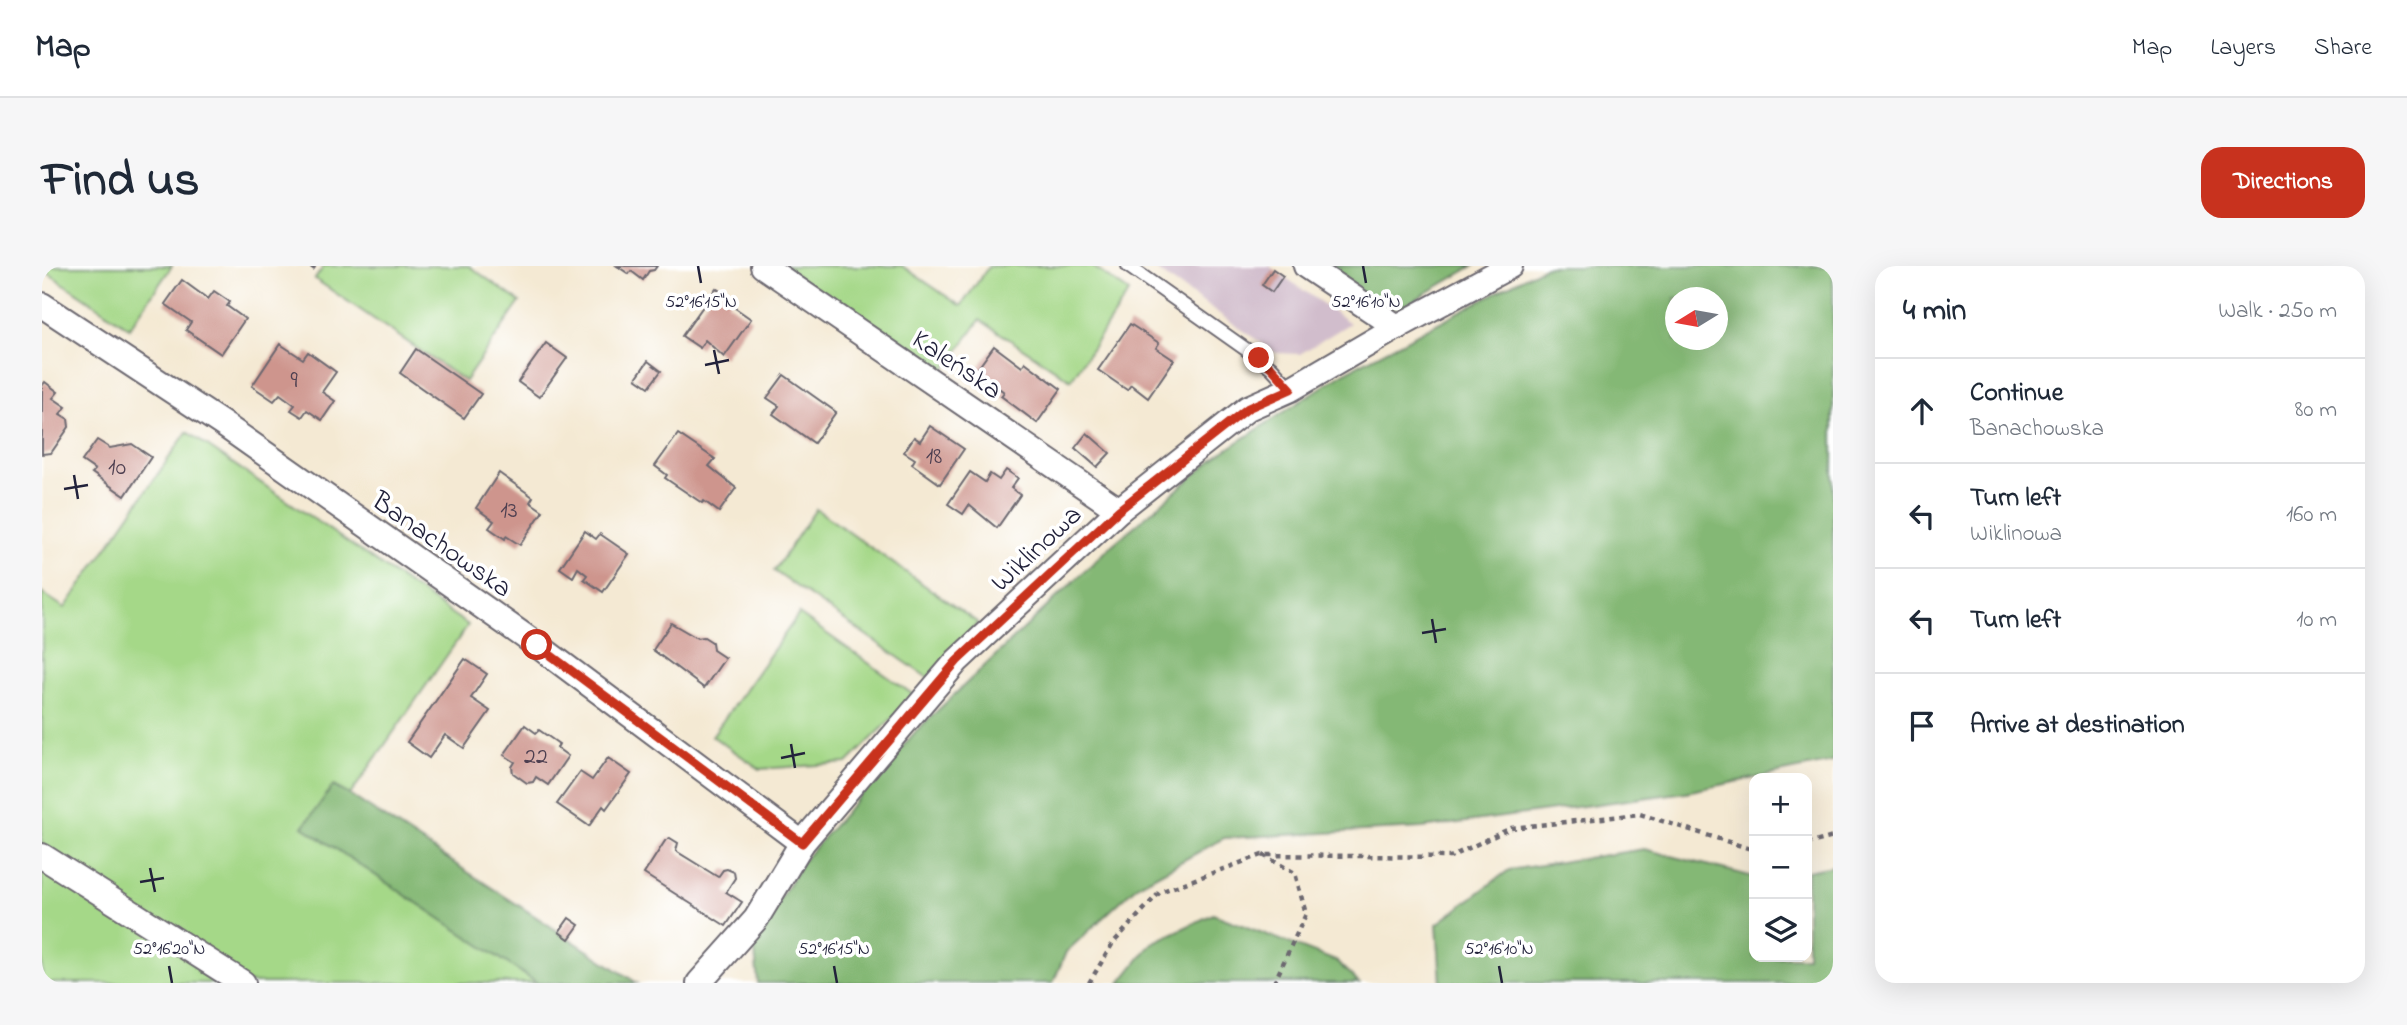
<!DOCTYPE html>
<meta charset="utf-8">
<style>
body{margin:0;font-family:"Indie Flower",sans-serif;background:#f6f6f7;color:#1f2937}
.controls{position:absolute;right:21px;bottom:21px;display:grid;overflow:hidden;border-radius:14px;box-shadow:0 7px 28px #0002}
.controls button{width:63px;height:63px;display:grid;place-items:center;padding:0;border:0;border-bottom:2px solid #e0e1e3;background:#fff;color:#1f2937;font:35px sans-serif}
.compass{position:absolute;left:1623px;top:21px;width:63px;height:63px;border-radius:50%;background:#fff;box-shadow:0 7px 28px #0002;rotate:259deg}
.stop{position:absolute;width:21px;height:21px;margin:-16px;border:5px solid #c8321e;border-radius:50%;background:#fff}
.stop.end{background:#c8321e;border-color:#fff;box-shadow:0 2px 7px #0008}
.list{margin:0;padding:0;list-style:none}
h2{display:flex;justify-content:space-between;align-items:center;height:91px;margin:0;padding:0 28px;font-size:30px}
h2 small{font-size:23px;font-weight:400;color:#747a83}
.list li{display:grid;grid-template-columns:46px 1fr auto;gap:21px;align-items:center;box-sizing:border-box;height:105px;padding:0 28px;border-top:2px solid #e0e1e3}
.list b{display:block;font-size:26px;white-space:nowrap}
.list p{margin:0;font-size:23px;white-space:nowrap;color:#747a83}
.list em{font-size:23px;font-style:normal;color:#747a83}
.icon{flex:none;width:38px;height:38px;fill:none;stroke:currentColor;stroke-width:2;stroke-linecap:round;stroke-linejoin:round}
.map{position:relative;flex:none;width:1791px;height:717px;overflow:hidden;border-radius:21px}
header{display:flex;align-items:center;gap:42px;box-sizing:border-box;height:98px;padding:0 35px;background:#fff;border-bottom:2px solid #e0e1e3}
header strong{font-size:33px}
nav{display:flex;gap:38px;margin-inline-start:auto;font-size:24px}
.intro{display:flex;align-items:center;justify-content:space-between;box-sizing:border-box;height:168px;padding:0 42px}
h1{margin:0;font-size:49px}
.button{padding:18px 32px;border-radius:21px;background:#c8321e;color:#fff;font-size:24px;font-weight:700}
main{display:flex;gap:42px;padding:0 42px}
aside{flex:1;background:#fff;border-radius:21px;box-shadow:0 7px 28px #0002}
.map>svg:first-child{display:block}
</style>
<header>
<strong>Map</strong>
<nav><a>Map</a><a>Layers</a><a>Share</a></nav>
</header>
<div class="intro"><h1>Find us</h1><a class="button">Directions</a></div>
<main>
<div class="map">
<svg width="1791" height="717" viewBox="0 0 1791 717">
<rect width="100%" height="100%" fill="#fff"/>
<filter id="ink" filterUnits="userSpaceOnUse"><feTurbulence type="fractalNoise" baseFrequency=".0143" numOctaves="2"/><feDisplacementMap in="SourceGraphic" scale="14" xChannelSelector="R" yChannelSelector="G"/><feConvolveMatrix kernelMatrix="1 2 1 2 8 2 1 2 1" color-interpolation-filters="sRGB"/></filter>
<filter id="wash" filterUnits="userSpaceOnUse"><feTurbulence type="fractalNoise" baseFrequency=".00686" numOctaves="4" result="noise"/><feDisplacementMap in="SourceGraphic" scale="28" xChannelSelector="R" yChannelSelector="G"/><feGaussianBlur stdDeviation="1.57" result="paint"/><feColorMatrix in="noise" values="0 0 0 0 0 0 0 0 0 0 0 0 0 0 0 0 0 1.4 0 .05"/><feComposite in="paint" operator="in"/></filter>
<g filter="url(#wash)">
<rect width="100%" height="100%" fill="#f4e9d3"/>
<!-- industrial -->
<polygon fill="#d1bdcc" points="1108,0 1227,0 1308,57 1258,88 1234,87"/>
<!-- green -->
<g fill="#a5d888" stroke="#647d62" stroke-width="2">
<polygon points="0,0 130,0 87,62 0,3"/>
<polygon points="282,0 427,0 478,36 423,115 273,13"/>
<polygon points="740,0 860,0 919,40 947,0 1050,0 1087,26 1029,114 938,54 899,108"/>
<polygon points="145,166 426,359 308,529 291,520 262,560 495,717 0,717 0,327 23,342"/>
<polygon points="774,243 936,357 886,412 732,305"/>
<polygon points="757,348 873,430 805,497 718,503 670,470"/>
</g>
<!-- forest -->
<g fill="#84b874" stroke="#536d58" stroke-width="2" fill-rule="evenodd">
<polygon points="1273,0 1431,0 1362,40 1347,43"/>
<path d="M1504,0H1791V496L1644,526L1380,562L1182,572L1096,619L1024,686L1011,717H716L712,676L760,596L874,465L1070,279L1175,190L1301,107ZM1633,32H1675V74H1633Z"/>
<polygon points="291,520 308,529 595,717 495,717 261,561"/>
<polygon points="1602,583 1712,611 1712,691 1765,691 1765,605 1791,600 1791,717 1399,717 1395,658 1467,604"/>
<polygon points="1171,648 1294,695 1317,717 1078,717 1110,677"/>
</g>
<g id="blocks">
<!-- building -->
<g fill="#ce958d">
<polygon points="575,0 615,0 612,4 607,5 601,14 589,5 587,8"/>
<polygon points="1231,3 1241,10 1230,26 1220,19"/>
<polygon points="140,14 166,33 172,25 188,36 185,40 203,53 179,88 144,64 149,56 123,38"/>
<polygon points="674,22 689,33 686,37 709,53 682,91 663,74 658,82 640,70"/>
<polygon points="1088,58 1117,77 1114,82 1132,94 1106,132 1089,119 1085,124 1056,104"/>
<polygon points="504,77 525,92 497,131 476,116"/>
<polygon points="238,78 261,93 266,86 294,106 280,126 293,135 280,154 265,144 260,151 249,144 253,139 238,128 232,135 210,120"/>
<polygon points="952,80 980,101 983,96 1019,123 995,157 959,130 962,126 934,105"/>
<polygon points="374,83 439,128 422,152 358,107"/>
<polygon points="606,95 619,105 607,121 594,112"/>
<polygon points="742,109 794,146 772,177 731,148 737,140 725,132"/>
<polygon points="3,116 16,126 11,132 24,141 18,148 26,153 27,161 9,187 0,188 0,120"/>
<polygon points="888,160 922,183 898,218 870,198 873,193 862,186 872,171 878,175"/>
<polygon points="1045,167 1068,187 1055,201 1033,182"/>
<polygon points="636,168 673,193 667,200 694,222 677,246 662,235 660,237 623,212 625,209 613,200"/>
<polygon points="55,174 68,182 90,178 109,191 83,230 50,207 53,204 40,195"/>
<polygon points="964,204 976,212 969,222 978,229 955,262 927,239 921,248 906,238 928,206 943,216 948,208 957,214"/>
<polygon points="457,207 491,231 488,236 501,245 478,279 464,270 463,273 447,262 452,255 434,242"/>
<polygon points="543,265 554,273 558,268 587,288 561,326 542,313 545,309 536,302 531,311 518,302"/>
<polygon points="629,357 655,372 662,371 670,376 671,384 683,392 662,422 611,384"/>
<polygon points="423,393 445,408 429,432 448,445 422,482 403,469 387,492 365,476"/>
<polygon points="483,459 494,467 497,464 517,478 515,482 526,490 506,519 494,511 491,516 485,517 471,507 470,501 473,496 462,489"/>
<polygon points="566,492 589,508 564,543 561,540 547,560 515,538 538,506 550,514"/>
<polygon points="628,572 636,577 634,585 676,611 681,604 685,603 692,606 693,612 684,626 700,636 684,660 602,608 623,575"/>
<polygon points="527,652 537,659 527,673 517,666"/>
</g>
</g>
</g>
<g filter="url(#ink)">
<use href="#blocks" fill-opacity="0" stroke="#6c6870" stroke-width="2"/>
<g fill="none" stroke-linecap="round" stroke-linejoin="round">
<defs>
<polyline id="service" points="1086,0 1229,101 1249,123"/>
<g id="minor">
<polyline points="721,0 1077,244"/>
<polyline points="1264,0 1355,61"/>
<polyline points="0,39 185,161 495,379 760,577"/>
<polyline points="0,590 201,717"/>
<polyline points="657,717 714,653 760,577 915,395 1077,244 1206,142 1249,123 1355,61 1468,0"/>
</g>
</defs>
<!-- service casing -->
<use href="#service" stroke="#6c6870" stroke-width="16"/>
<!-- minor casing -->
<use href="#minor" stroke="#6c6870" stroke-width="28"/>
<!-- path -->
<g stroke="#6c6870" stroke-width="4.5" stroke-dasharray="5 5" stroke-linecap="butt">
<polyline points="269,0 273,3"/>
<polyline points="1765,578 1791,571"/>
<polyline points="1221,589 1253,607 1264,648 1232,717"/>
<polyline points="1047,717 1071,677 1118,626 1220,589 1408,591 1469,562 1598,548 1712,584"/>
</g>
<!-- service -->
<use href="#service" stroke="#fff" stroke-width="12"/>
<!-- minor -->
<use href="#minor" stroke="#fff" stroke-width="24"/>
</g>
</g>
<g fill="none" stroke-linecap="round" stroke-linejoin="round" filter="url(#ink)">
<!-- route -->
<polyline stroke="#c8321e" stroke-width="9" points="495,379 760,577 915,395 1077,244 1206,142 1249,123 1229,101 1217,92"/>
</g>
<!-- ticks -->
<path fill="none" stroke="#22223b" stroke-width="2.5" d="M656,0L659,17M1321,0L1324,17M672,84L677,108M663,99L687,94M32,209L36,233M22,223L46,219M1390,353L1394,377M1380,367L1404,363M749,478L753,502M739,492L763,487M108,602L113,626M98,616L122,612M127,700L130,717M792,700L795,717M1457,700L1460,717"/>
<g text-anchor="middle" stroke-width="7" stroke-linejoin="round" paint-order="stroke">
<!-- number labels -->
<g font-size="24" fill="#4d3f50">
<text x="252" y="121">9</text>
<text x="892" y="197">18</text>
<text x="75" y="208">10</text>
<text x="467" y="251">13</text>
<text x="494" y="497">22</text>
</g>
<!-- street labels -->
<g font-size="28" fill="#22223b" stroke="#fff">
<text transform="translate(916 97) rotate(34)" y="10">Kaleńska</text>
<text transform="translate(401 277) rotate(35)" y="10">Banachowska</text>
<text transform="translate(993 281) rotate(-43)" y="10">Wiklinowa</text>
</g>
</g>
<g font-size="18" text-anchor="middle" fill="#22223b" stroke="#fff" stroke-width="7" stroke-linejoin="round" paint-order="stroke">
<text x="659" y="41">52°16'15"N</text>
<text x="1324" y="41">52°16'10"N</text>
<text x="127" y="688">52°16'20"N</text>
<text x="792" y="688">52°16'15"N</text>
<text x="1457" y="688">52°16'10"N</text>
</g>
</svg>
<div class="controls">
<button>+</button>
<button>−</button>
<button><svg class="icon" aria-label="layers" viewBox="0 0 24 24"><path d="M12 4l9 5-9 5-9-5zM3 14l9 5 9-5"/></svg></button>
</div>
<svg class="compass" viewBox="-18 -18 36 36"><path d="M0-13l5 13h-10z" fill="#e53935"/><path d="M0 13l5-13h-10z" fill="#747a83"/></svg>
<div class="stop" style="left:495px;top:379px"></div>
<div class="stop end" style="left:1217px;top:92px"></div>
</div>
<aside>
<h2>4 min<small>Walk · 250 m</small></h2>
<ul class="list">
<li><svg class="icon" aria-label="ahead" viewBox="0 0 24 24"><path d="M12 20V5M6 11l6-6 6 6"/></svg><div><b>Continue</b><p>Banachowska</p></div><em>80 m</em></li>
<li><svg class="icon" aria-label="left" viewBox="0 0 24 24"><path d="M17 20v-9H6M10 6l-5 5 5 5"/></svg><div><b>Turn left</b><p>Wiklinowa</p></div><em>160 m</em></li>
<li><svg class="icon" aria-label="left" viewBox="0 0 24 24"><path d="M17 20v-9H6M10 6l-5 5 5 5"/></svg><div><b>Turn left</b></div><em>10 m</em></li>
<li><svg class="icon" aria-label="arrive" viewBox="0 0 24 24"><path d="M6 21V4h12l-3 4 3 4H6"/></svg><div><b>Arrive at destination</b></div></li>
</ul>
</aside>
</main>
